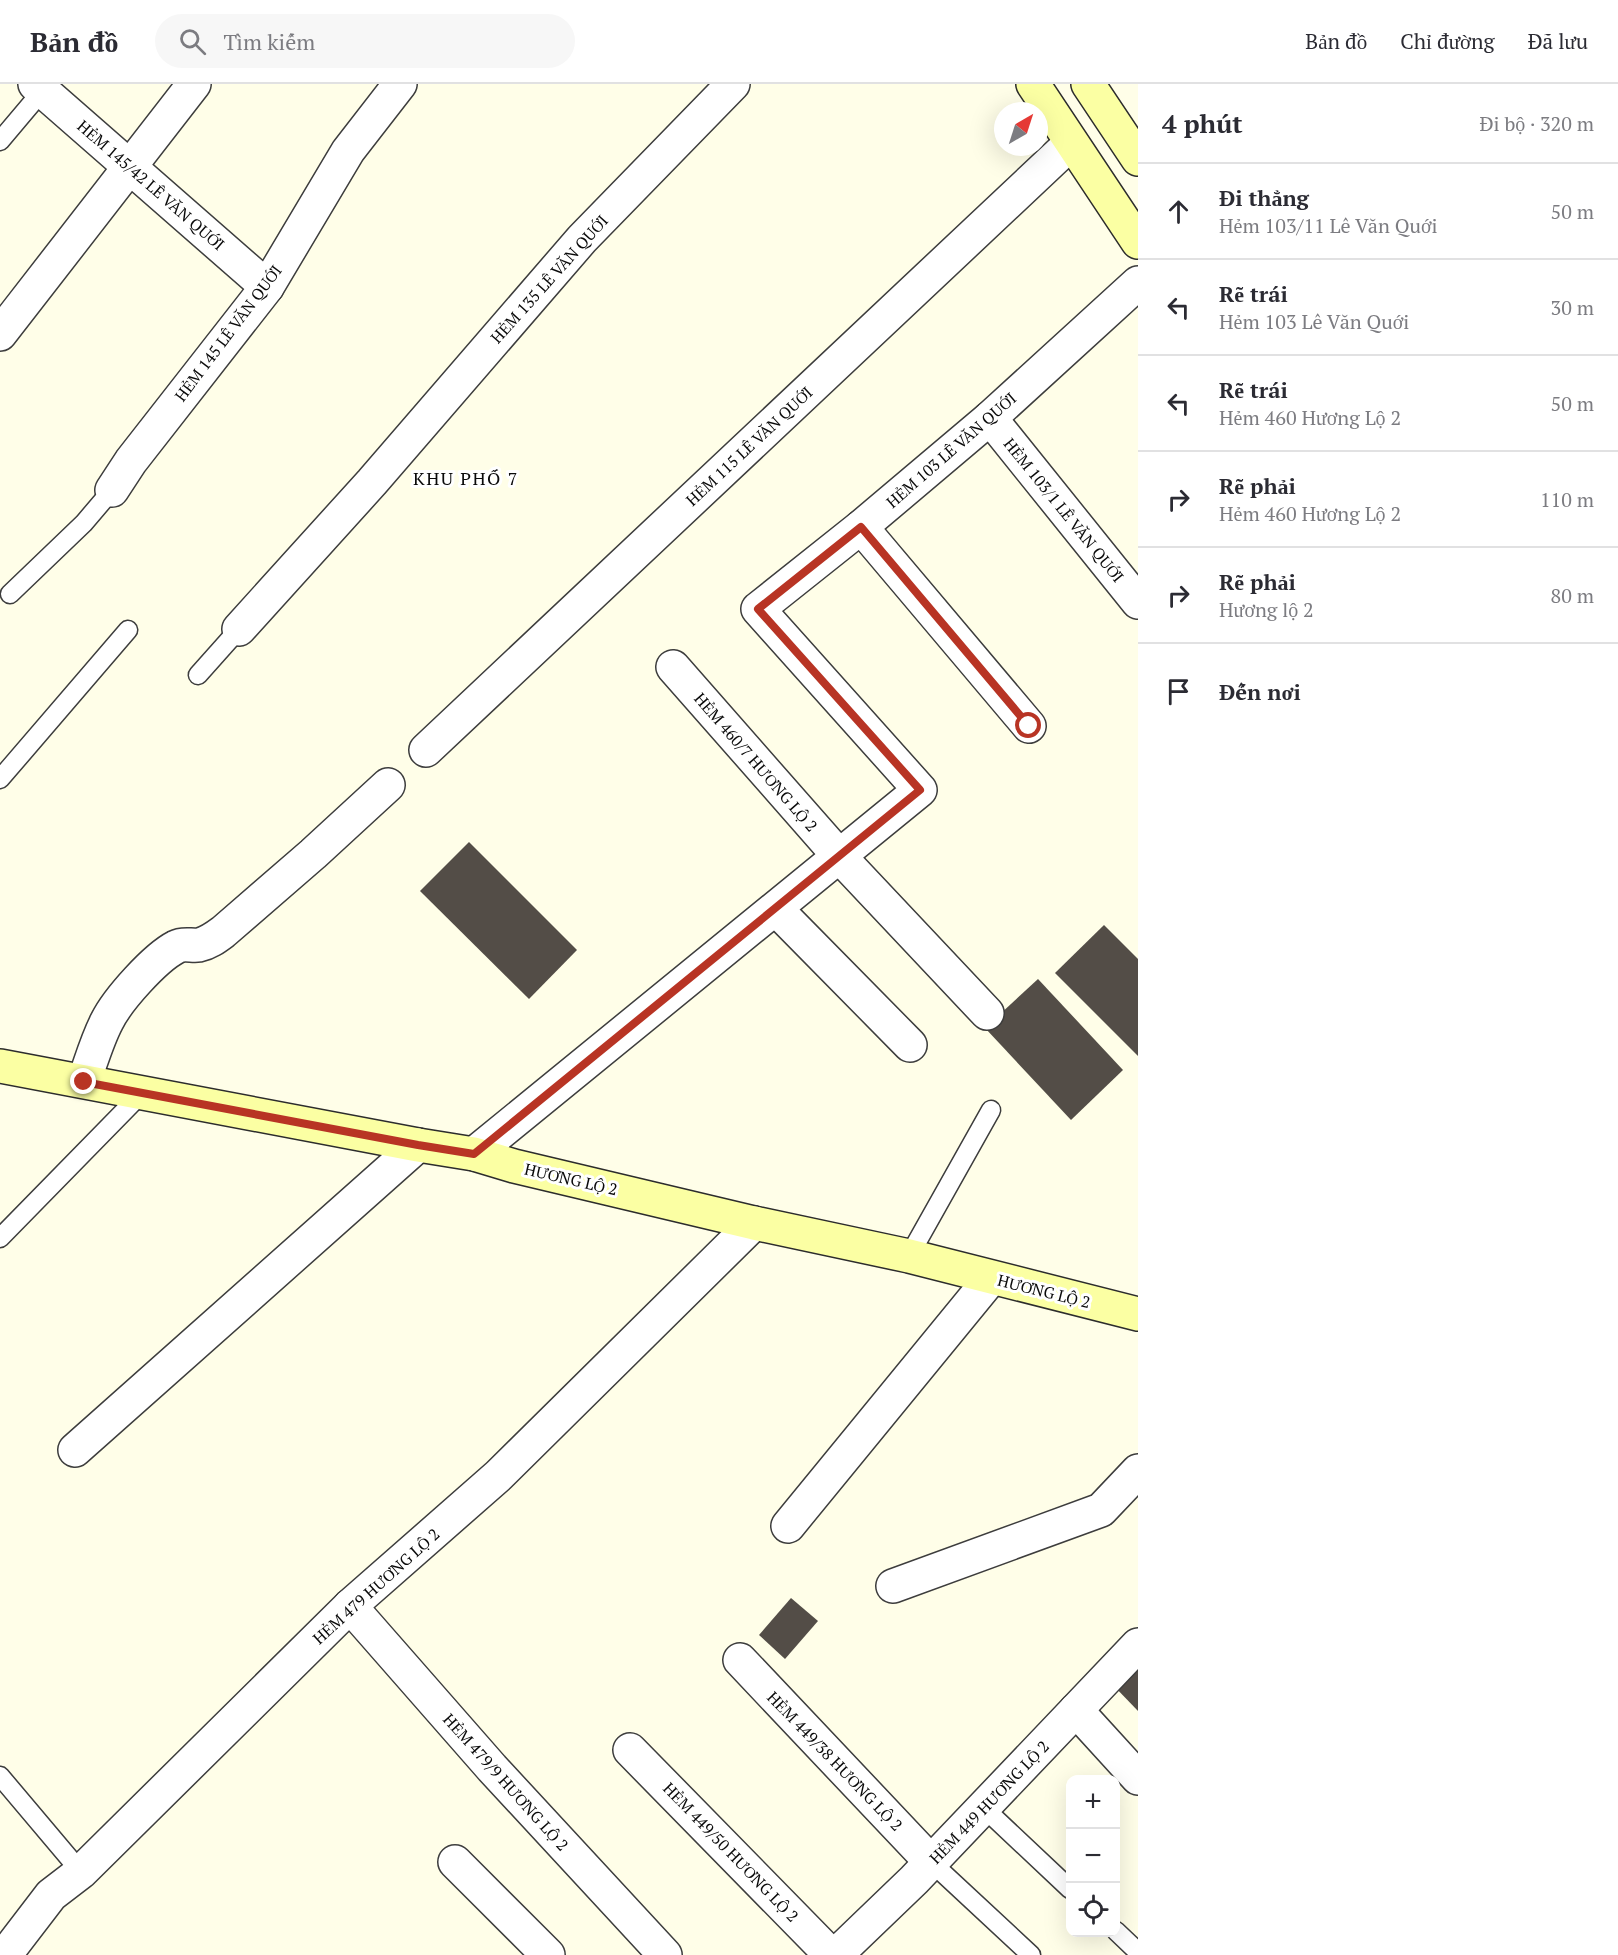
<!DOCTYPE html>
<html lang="vi">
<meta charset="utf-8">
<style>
body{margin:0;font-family:"PT Serif",serif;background:#f7f7f7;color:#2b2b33}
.controls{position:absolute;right:18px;bottom:18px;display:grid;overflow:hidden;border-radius:12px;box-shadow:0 6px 24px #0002}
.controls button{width:54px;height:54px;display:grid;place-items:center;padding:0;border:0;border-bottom:2px solid #e1e1e2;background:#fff;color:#2b2b33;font:30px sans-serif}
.compass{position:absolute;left:994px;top:18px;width:54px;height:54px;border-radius:50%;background:#fff;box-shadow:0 6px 24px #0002;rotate:39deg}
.stop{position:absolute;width:18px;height:18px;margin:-14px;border:4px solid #b83424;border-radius:50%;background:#fff}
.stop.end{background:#b83424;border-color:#fff;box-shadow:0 2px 6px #0008}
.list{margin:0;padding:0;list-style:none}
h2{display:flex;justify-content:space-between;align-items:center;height:78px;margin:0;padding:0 24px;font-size:26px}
h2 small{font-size:20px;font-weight:400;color:#7c7c81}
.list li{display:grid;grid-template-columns:39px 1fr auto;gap:18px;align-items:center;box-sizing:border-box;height:96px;padding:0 24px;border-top:2px solid #e1e1e2}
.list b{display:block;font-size:22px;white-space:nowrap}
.list p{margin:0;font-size:20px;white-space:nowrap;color:#7c7c81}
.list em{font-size:20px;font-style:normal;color:#7c7c81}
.icon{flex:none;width:33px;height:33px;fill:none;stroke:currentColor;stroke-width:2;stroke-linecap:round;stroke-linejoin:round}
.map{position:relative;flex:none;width:1138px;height:1871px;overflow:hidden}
header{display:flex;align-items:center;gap:36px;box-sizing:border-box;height:84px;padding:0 30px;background:#fff;border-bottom:2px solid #e1e1e2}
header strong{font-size:28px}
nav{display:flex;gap:33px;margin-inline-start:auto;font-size:21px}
.search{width:420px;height:54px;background:#f7f7f7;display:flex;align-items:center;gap:15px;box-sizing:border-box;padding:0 21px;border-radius:33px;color:#7c7c81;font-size:22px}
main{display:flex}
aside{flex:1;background:#fff}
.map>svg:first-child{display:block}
</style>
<header>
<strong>Bản đồ</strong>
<div class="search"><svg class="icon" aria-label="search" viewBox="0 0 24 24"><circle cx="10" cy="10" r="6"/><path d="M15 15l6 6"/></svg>Tìm kiếm</div>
<nav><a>Bản đồ</a><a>Chỉ đường</a><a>Đã lưu</a></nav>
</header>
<main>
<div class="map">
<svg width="1138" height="1871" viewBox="0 0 1138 1871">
<rect width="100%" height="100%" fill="#fffee8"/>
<!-- building -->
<g fill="#534d47">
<polygon points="469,758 577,866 529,915 420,807"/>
<polygon points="1104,841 1138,875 1138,972 1055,889"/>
<polygon points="1038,895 1123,986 1071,1036 985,944"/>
<polygon points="791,1514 818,1537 785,1575 759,1551"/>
<polygon points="1138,1576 1138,1627 1112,1600"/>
</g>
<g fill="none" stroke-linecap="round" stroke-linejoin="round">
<defs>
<g id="lane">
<polyline points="0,57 43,6"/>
<polyline points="10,510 84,439 112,406"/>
<polyline points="198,591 239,545"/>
<polyline points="0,695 128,546"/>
<polyline points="0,1154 142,1009"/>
<polyline points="909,1172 991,1026"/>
<polyline points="0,1692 81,1788"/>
<polyline points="984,1724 1070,1805"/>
<polyline points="931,1778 1031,1871"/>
<polyline points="1116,1847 1138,1868"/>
</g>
<g id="street">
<polyline points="35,0 267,203"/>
<polyline points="0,250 194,0"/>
<polyline points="990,334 1138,518"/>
<polyline points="112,406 131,377 267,203 348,67 400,0"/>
<polyline points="861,443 1029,642"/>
<polyline points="239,545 372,398 582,155 733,0"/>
<polyline points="673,583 840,773 987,929"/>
<polyline points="426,666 1071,59"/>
<polyline points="776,825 910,961"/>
<path d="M84,997C91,978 97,956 107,937C118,915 155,874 176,863C183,859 191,862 199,861C208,859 215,854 223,848L313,770L388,701"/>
<polyline points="474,1070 920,706 758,525 861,443 990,334 1138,199"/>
<polyline points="75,1366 418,1061"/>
<polyline points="788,1442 991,1194"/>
<polyline points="893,1502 1101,1426 1138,1387"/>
<polyline points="350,1522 492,1684 665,1871"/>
<polyline points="740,1576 931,1778"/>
<polyline points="1076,1626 1138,1694"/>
<polyline points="630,1666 831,1871"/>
<polyline points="455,1778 548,1871"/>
<polyline points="5,1871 51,1811 81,1788 350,1522 498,1392 754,1139"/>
<polyline points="836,1871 914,1796 1138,1561"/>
</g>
<g id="secondary">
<polyline points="1033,0 1138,158"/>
<polyline points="1088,0 1138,75"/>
<polyline points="0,982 418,1061 474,1070 514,1082 754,1139 909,1172 1138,1230"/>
</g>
</defs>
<!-- lane casing -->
<use href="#lane" stroke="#3d3d3d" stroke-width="21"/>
<!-- street casing -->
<use href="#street" stroke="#3d3d3d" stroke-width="36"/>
<!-- secondary casing -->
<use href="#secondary" stroke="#2c2c2c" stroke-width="36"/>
<!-- lane -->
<use href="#lane" stroke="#fff" stroke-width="18"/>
<!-- street -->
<use href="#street" stroke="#fff" stroke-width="33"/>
<!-- secondary -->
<use href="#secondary" stroke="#fbffa3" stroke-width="33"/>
</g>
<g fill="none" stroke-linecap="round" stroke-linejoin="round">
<!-- route -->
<polyline stroke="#b83424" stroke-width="8" points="84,998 418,1061 474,1070 920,706 758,525 861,443 1029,642"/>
</g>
<g text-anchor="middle" stroke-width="6" stroke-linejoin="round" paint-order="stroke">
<!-- street labels -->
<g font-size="16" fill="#0a0a0a" stroke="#fff">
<text transform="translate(151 101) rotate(41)" y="6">HẺM 145/42 LÊ VĂN QUỚI</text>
<text transform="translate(549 195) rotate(-48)" y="6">HẺM 135 LÊ VĂN QUỚI</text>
<text transform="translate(228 249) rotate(-53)" y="6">HẺM 145 LÊ VĂN QUỚI</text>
<text transform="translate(749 362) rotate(-43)" y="6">HẺM 115 LÊ VĂN QUỚI</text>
<text transform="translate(951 366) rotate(-41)" y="6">HẺM 103 LÊ VĂN QUỚI</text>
<text transform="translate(1064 426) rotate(51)" y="6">HẺM 103/1 LÊ VĂN QUỚI</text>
<text transform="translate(756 678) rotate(49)" y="6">HẺM 460/7 HƯƠNG LỘ 2</text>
<text transform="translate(571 1095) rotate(13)" y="6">HƯƠNG LỘ 2</text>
<text transform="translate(1044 1207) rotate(14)" y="6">HƯƠNG LỘ 2</text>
<text transform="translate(376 1502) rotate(-42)" y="6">HẺM 479 HƯƠNG LỘ 2</text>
<text transform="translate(835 1677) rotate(46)" y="6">HẺM 449/38 HƯƠNG LỘ 2</text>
<text transform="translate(506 1698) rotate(48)" y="6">HẺM 479/9 HƯƠNG LỘ 2</text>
<text transform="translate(989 1718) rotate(-46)" y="6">HẺM 449 HƯƠNG LỘ 2</text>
<text transform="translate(731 1768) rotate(46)" y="6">HẺM 449/50 HƯƠNG LỘ 2</text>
</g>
<!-- neighbourhood labels -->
<g font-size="18" letter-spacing="1.5" fill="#0a0a0a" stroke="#fff">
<text x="466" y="401">KHU PHỐ 7</text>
</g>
</g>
</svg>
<div class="controls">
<button>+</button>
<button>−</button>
<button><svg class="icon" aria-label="locate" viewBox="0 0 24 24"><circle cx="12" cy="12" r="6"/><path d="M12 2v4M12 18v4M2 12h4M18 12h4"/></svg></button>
</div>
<svg class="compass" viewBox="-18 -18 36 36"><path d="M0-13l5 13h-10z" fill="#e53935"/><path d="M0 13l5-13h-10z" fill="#7c7c81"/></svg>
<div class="stop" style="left:1029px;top:642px"></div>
<div class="stop end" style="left:84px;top:998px"></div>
</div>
<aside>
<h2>4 phút<small>Đi bộ · 320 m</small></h2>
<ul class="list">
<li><svg class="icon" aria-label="ahead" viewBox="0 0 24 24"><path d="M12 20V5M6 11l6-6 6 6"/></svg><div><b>Đi thẳng</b><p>Hẻm 103/11 Lê Văn Quới</p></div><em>50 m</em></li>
<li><svg class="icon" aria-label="left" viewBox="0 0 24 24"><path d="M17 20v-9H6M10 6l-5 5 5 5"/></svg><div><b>Rẽ trái</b><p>Hẻm 103 Lê Văn Quới</p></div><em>30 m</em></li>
<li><svg class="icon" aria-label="left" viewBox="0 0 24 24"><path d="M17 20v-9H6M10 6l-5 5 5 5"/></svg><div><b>Rẽ trái</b><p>Hẻm 460 Hương Lộ 2</p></div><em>50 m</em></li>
<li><svg class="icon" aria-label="right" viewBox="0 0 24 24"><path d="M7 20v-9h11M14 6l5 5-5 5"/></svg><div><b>Rẽ phải</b><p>Hẻm 460 Hương Lộ 2</p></div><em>110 m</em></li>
<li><svg class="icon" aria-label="right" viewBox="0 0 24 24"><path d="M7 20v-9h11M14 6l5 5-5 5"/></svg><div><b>Rẽ phải</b><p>Hương lộ 2</p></div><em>80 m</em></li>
<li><svg class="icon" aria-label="arrive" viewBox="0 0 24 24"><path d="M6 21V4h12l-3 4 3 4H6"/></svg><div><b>Đến nơi</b></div></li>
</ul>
</aside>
</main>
